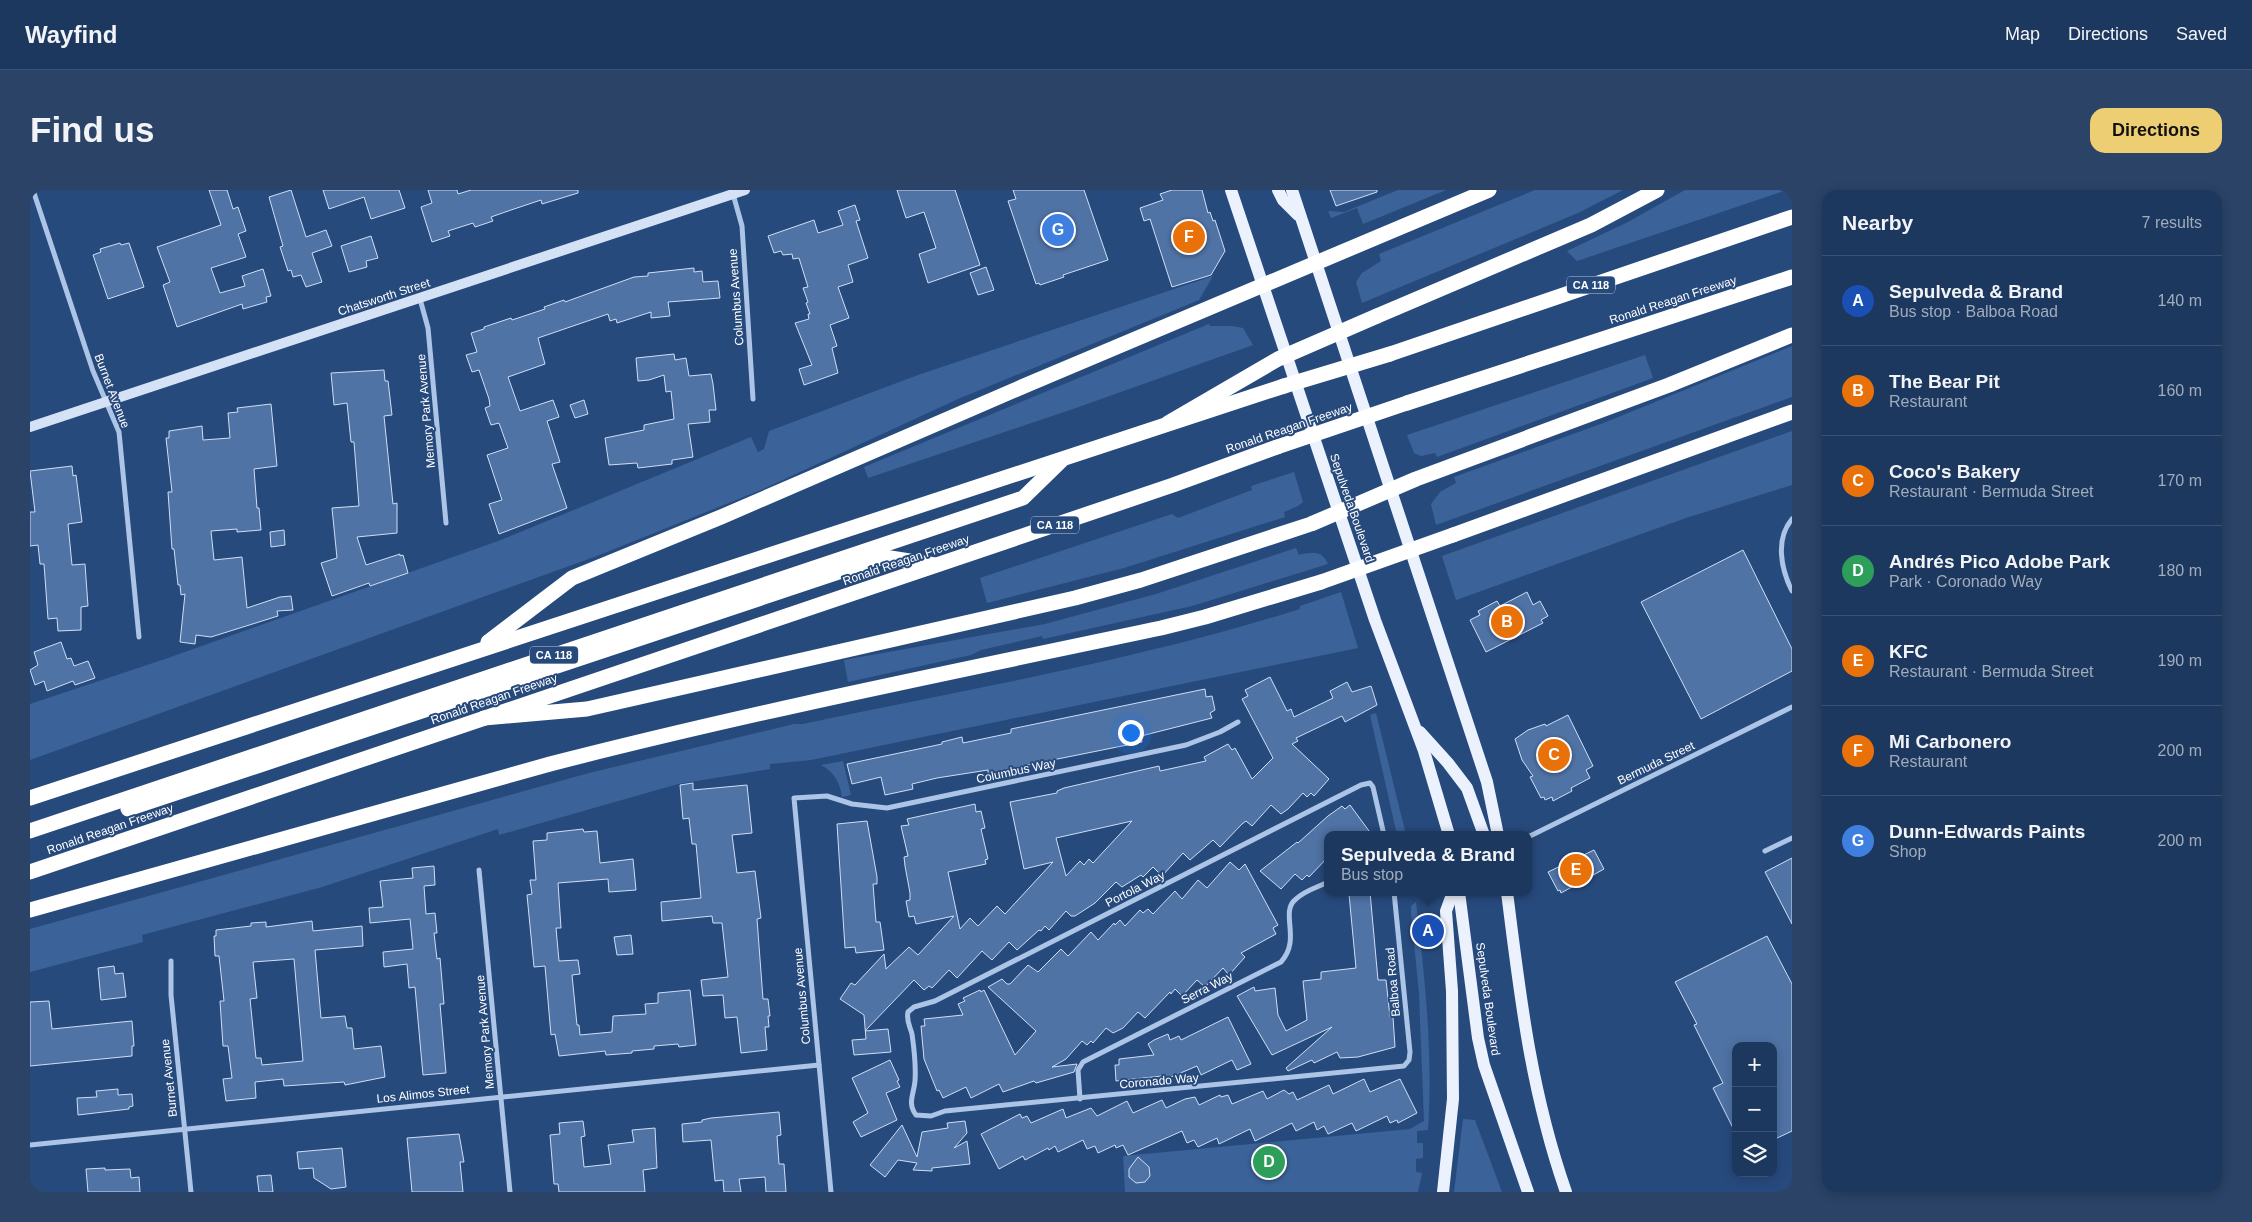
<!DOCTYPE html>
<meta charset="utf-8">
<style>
body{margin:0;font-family:Helvetica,sans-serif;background:#2a4367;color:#f1f3f6}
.controls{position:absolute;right:15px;bottom:15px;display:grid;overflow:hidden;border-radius:10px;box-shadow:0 2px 12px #0003}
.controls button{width:45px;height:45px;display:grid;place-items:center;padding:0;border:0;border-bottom:1px solid #3b5273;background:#1d385e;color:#f1f3f6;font:25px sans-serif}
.you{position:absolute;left:1100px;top:542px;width:18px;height:18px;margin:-12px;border:4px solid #fff;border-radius:50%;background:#1a73e8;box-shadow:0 0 0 8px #1a73e833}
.badge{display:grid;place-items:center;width:32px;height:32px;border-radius:50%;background:#edce72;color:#fff;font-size:16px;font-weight:700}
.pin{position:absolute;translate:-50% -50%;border:2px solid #fff;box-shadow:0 1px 5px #0006}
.popup{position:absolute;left:1294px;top:641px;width:208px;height:65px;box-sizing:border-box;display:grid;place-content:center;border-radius:10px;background:#1d385e;filter:drop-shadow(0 1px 4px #0005);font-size:16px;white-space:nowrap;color:#a0acbc}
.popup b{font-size:19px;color:#f1f3f6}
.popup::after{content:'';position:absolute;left:50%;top:100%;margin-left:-10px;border:10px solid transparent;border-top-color:#1d385e}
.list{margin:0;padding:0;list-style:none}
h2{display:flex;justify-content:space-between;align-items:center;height:65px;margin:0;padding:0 20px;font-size:21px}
h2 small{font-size:16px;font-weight:400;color:#a0acbc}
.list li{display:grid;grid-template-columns:32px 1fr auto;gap:15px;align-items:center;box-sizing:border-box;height:90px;padding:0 20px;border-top:1px solid #3b5273}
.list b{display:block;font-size:19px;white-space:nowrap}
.list p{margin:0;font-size:16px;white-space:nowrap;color:#a0acbc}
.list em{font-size:16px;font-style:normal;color:#a0acbc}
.icon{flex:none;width:28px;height:28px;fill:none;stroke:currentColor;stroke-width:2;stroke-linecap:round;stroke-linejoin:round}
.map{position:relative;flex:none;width:1762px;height:1002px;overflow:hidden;border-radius:15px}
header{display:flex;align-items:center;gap:30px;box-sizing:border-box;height:70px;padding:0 25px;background:#1d385e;border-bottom:1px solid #3b5273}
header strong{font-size:24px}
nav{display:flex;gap:28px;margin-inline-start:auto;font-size:18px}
.intro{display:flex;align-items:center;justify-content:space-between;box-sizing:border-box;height:120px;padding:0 30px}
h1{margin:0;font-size:35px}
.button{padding:12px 22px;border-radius:15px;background:#edce72;color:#111;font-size:18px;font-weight:700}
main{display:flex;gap:30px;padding:0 30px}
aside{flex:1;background:#1d385e;border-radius:15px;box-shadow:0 2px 12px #0003}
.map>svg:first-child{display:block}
</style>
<header>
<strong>Wayfind</strong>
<nav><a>Map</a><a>Directions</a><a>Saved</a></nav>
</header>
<div class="intro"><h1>Find us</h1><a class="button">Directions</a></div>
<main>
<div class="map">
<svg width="1762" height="1002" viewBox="0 0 1762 1002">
<rect width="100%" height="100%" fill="#274a7d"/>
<!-- green -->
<g fill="#3b639a">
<polygon points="1368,0 1416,0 1333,34 1327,18 1301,28 1298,21 1314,22"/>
<polygon points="1505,0 1593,0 1548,23 1332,113 1326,92 1332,83 1351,71 1349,64"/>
<polygon points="1655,0 1757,0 1547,71 1537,61 1598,32"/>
<polygon points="1183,86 1169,110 928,209 731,300 567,366 0,570 0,514 135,469 471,350 721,247 728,262 734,259 739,241 888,185"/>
<polygon points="1179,134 1180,136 1202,136 1213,138 1223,155 1043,219 838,288 834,277"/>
<polygon points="1762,156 1762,207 1406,335 1401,314 1410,302 1426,293 1424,287 1576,232"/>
<polygon points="1615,165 1623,188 1407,267 1405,263 1391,266 1384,263 1377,245"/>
<polygon points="1762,241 1762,295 1656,328 1426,410 1412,366"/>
<polygon points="1264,282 1273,312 1268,316 1254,322 1255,327 1094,378 957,413 950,388 1142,324 1148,328 1222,300 1221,296"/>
<path d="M1266,358L1269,365C1281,362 1292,360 1298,374L1162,416L1013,449L1012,446L951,460L941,465L818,492L814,470L1015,434L1126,404Z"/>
<path d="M1311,402L1328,458L781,570L740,574V579L648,594L469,645L468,639L292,697L112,745L113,752L0,782V739L559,583L764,534H773C940,499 1108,470 1270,419V416Z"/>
<polygon points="1346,523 1376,645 1367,645 1340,525"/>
<path d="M813,571L821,605L812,607C810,592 804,582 791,575Z"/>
<path d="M1386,712C1395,788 1403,863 1398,940L1387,941V953H1393V968L1386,969V982L1392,983L1388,1002H1095L1093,966L1380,939L1394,931L1389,803L1381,723V716Z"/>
<polygon points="1433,929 1445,930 1472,1002 1424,1002"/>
</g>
<!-- building -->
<g fill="#5073a5" stroke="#cfdef4" fill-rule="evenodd">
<polygon points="179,0 197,0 203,19 208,17 216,41 208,44 216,67 181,78 190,103 215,96 212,86 233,79 241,106 236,107 237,112 213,119 212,114 147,137 133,95 140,92 127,57 191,35"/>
<polygon points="261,0 276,47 296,40 302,56 282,63 292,92 276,97 271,85 263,87 261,80 258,81 250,57 253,56 239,7"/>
<polygon points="293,0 369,0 375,18 341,29 334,7 299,19"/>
<polygon points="398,0 427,0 428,4 441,0 548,0 548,3 512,14 511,10 481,20 461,27 463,31 445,37 443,33 418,41 420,46 402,52 391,17 402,13"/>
<polygon points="867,0 925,0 950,75 898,93 889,64 906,58 894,22 876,28"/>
<polygon points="983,0 1054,0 1078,70 1033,85 1034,87 1010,95 1009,93 1006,94 978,11 986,9"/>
<polygon points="1142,0 1172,0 1178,23 1180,22 1183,31 1185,30 1195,61 1181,85 1142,97 1120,29 1114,31 1110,18 1133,10 1130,4"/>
<polygon points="1300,0 1347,0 1347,2 1306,16"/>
<polygon points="825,15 830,30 826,31 838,68 818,75 823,92 808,97 819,128 800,135 807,156 802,158 808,183 774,195 769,179 782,175 765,133 779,129 778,124 780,124 776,113 778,112 773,98 778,97 769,68 763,69 762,64 753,65 751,61 744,63 738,46 784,30 788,43 813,35 808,21"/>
<polygon points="341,46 348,68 336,71 337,77 319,82 311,56"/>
<polygon points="90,53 91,55 99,53 114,97 78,109 63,65 71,62 70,59"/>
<polygon points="956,77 964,100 948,105 940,83"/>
<polygon points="664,78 664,82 672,81 673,92 688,91 690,108 638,112 640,126 621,128 621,122 587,133 586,129 580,131 578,124 508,148 515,174 478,187 490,221 523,210 529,227 517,231 530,272 522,274 537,318 469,344 459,314 472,310 457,265 478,258 469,233 461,235 455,218 460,216 459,209 449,180 442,182 436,165 447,162 441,143 454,139 454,137 481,128 482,130 515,119 514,117 534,110 535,112 604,87 618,86 618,83"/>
<polygon points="644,164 645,170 656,168 659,186 681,184 683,194 686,220 679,220 680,232 658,234 663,267 642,270 642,274 608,278 607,273 579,275 575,248 614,240 614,235 644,229 641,201 636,202 634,185 619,190 608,191 606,168"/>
<polygon points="354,180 355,191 358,191 362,225 354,226 363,314 367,313 367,343 327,347 336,375 370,364 370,366 373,365 378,383 340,396 339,393 302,406 291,373 307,368 302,318 329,316 324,252 321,252 317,213 304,215 301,183"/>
<polygon points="554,210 558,224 545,228 540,215"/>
<polygon points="241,214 247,276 224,279 227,318 229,318 231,340 207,342 207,339 181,341 184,370 212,367 217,418 250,407 261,406 263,420 247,421 248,426 181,447 166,445 165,454 150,452 155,404 151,405 150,395 148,395 144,359 142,359 138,302 142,302 136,248 139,248 139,241 172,236 173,250 200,248 198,223 208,222 207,218"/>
<polygon points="42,276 43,286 46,285 52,332 38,334 42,375 55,374 58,416 51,417 51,440 28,441 27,428 18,429 14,374 10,374 8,355 0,356 0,322 5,322 0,281"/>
<polygon points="254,340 255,355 241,357 240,342"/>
<polygon points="1713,360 1762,459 1762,481 1671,529 1611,412"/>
<polygon points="1497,402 1503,415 1510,411 1518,426 1511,430 1513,433 1456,462 1440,430 1450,425 1448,421 1467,411 1470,416"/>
<polygon points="31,452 37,469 41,468 44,476 58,471 65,488 45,495 43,491 17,501 14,491 5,495 0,480 8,475 4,462"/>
<path d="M1240,487L1257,521L1261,519L1264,527L1301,509L1303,508L1300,501L1317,492L1322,502L1341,496L1342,499L1347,515L1315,532L1312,526L1266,548L1268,551L1262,554L1299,589L1284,606L1281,603L1277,607L1273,603L1258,619L1251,624L1241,615L1222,636L1216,631L1212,634L1190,657L1183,650L1160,670L1153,663L1132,686L1123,677L1113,687L1111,685L1092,697L1086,692L1065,713L1045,726H1041L1036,721L1019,740L1015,736L1011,741L1009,740L987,760L979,752L962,770L952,761L927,788L919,780L902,798L899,796L894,800L884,790L835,841L858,839L861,862L824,865L822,850L836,849L834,825L810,809L821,793L825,795L854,764L856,779L879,757L888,765L924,726L886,734L884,726L879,727L876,711L880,710V703L875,676L874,667L878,666L871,636L879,635L877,629L945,614L946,622L951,621L955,638L951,639L958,669L955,670L956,674L918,682L930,739L940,728L948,736L967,716L975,724L1023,672L994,679L980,612L1027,603V601L1034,598L1129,576L1130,581L1176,571L1174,567L1198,554L1202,560L1205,558L1222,589L1243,568L1212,509L1218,506L1215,500ZM1102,631L1063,673L1059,669L1054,675L1050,671L1036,686L1026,648Z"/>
<polygon points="1175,499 1176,507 1182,506 1185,520 1180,523 1182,528 1111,546 1112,552 958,583 958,580 907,588 882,594 883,599 855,605 851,587 822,594 817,574 912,554 912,552 932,547 933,553 981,543 981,539"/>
<polygon points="1538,525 1563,576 1556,580 1560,588 1541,598 1542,601 1523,611 1522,607 1515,610 1514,607 1511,608 1500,587 1503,586 1492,570 1485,549 1498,540 1515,534 1516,536"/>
<polygon points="663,593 663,600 717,595 722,643 702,645 707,683 725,681 731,728 727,729 733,809 738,809 740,826 738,826 739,837 735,837 737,860 711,863 707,827 695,828 693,805 673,806 671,790 698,787 692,733 683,733 682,726 632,731 631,712 671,708 666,654 662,654 659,628 653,629 650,595"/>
<polygon points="1320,615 1342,645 1298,645 1298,667 1279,687 1277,685 1272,690 1265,684 1251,699 1230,681 1267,652 1268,653 1298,626 1312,616 1315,619"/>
<polygon points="837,631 847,687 847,694 843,694 846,732 850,732 854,760 826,763 825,757 815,758 807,634"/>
<polygon points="553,639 554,642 567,641 570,673 603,669 606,700 579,702 578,689 528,693 531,738 526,738 529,771 548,770 550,784 542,785 547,835 549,835 550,845 582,842 583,826 616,824 615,814 628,813 628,803 660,800 666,855 649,857 648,854 624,856 624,859 602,861 602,863 576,865 575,861 529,866 525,844 521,845 515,776 504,777 497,705 502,704 500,690 506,690 503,651 517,650 517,643"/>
<polygon points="1564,660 1574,679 1531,703 1530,700 1528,701 1518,682"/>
<polygon points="1762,668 1762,734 1735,682"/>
<polygon points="1200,672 1209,680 1215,674 1248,735 1243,738 1246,744 1211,763 1215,767 1199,785 1193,778 1175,797 1167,790 1152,806 1145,799 1141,804 1140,802 1115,828 1108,822 1093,838 1083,843 1076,838 1063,853 1061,851 1057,855 1052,851 1036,869 1022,877 1047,874 1044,882 1006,893 1004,891 973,902 969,894 941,908 936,897 913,908 909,900 907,901 894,869 891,836 895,836 894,829 933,825 928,814 935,811 933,808 950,800 951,802 954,800 985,865 1006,841 958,797 972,789 977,794 980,794 998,775 1008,782 1031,759 1038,766 1061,742 1068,750 1084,733 1085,735 1090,730 1095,736 1110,720 1113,723 1118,719 1123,724 1145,701 1152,709 1168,690 1177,698"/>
<polygon points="404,676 405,695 394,696 396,724 405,723 407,743 404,743 407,769 410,768 414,814 410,814 416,883 393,885 385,797 379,798 377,774 354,777 353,762 383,759 380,729 340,733 339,718 353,717 350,691 383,688 382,678"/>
<polygon points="1340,702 1348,790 1356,790 1360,827 1363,827 1365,857 1328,867 1310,868 1307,862 1284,873 1282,870 1258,881 1256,878 1302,837 1242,865 1207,806 1224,797 1225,801 1245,798 1248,825 1256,841 1277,830 1273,791 1291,789 1291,782 1326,778 1319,704"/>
<path d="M282,731L283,741L332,736L333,756L285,760L291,828L315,826L317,838H322L324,859L351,856L355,887L315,895L314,892L254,896L253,889L225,892L226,908L196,911L193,889L202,888L198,856H193L190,811H194L189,766H185L184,746H186V740L221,736V733L236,732V737ZM264,769L273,871L232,875L231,868H226L220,809L227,808L223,772Z"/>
<polygon points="601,745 603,764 587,765 584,747"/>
<polygon points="1737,746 1762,794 1762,941 1743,950 1743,856 1706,856 1706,944 1683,898 1693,893 1664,835 1667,834 1645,792"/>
<polygon points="84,776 85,784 93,783 96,807 71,810 68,778"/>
<polygon points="19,811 22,839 102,831 104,856 102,856 102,866 0,876 0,812"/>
<polygon points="1198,827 1221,874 1207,880 1202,870 1171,885 1167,876 1134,890 1132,886 1086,891 1085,875 1089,875 1089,869 1124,865 1118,854 1124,850 1138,844 1140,850 1149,846 1151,850"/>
<polygon points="860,870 869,890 867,891 870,897 856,903 867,930 831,947 823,932 838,923 822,888"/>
<polygon points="1334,889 1340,902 1370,889 1387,923 1368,933 1367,930 1360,933 1357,926 1326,941 1322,933 1298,944 1294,936 1287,940 1284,932 1266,941 1262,933 1225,951 1220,939 1189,954 1187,948 1168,957 1164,950 1157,953 1152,941 1098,965 1093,955 1086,958 1085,955 1068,963 1065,956 1057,959 1053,950 1028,962 1025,956 1019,960 1018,958 995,970 993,966 969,979 951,944 990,924 992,928 997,926 1001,933 1033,919 1036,928 1061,918 1067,926 1097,911 1103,923 1132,910 1136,918 1155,909 1165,907 1169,915 1190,905 1191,907 1198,905 1202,914 1233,901 1237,909 1254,900 1259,904 1263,902 1267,910 1299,895 1303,904"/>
<polygon points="88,899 88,905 102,904 103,916 99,917 99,919 48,925 47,908 67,907 66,901"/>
<polygon points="749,922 751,945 747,946 749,974 754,974 756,1002 736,1002 735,987 709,989 711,1002 694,1002 693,990 685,991 681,950 653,952 652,934 672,932 672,930 681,928"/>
<polygon points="553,931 555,946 551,947 554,977 581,974 578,955 604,952 602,940 625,938 627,978 613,980 615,1002 529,1002 528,994 524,994 520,945 530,944 529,933"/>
<polygon points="935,931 937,943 924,958 937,951 940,974 902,978 902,981 883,980 887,973 868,970 855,987 840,975 872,935 887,967 892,942 918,938 917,933"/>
<polygon points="429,944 434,972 430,972 433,1002 382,1002 377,948"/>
<polygon points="312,958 316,997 301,999 284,988 283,978 269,979 267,962"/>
<polygon points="1108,967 1119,977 1120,986 1115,992 1106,993 1099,987 1099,979"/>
<polygon points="75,978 75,980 100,979 101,988 109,987 110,1002 58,1002 56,979"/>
<polygon points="241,985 243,1002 229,1002 227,986"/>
</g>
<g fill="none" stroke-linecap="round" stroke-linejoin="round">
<!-- street -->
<g stroke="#acc4e5" stroke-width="5">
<polyline points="3,0 63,181 89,242 109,447"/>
<polyline points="703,4 712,36 723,209"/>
<polyline points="390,109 398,138 416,333"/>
<path d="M1762,329C1745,349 1751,379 1762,401"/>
<path d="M1354,645L1343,597L1340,593L1331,595L905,811L884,817L878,822C876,831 880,836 882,844C884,858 886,877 885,891C884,904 877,913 886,925L901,926L915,921L1374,876L1379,870L1380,862L1364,702"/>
<polyline points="1498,647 1762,517"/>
<polyline points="1735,661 1762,648"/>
<polyline points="449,680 480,1002"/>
<polyline points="1364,704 1374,702"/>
<polyline points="141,771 141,805 161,1002"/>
<path d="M1050,909L1048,880L1053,872L1251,772C1272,749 1249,722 1266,709C1274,701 1288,697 1298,692"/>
<polyline points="0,955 789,875"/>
<polyline points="801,1002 764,608 797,606 822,614 857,618 1156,555 1190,542 1208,532"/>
</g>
<!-- secondary -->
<polyline stroke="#d5e2f5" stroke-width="10" points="0,237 715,0"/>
<!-- primary -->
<g stroke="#ecf2fd" stroke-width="12">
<polyline points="1201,0 1345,430 1394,561 1419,645"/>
<polyline points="1248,0 1253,10 1268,25"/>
<polyline points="1262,0 1457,592 1468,645"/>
<polyline points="1390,542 1418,573 1437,598 1454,645"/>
<polyline points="1429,702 1448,848 1454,875 1498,1002"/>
<path d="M1477,702C1490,806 1501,902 1536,1002"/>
<polyline points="1413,1002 1423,909 1422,801 1416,721 1423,702"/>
</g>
<!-- highway -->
<g stroke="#fff" stroke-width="15">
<polyline points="1347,126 1561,35 1627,0"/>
<polyline points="1360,164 1762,27"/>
<polyline points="1377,213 1762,87"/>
<polyline points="1423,345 1762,222"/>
<polyline points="458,452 542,388 691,327 994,196 1459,0"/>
<polyline points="454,528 557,519 1045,408 1111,390 1281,334 1386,289 1639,195 1762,145"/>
<polyline points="0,608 1254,196"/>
<polyline points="98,619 854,367 905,375"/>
<polyline points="0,641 993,308 1031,271"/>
<polyline points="0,682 1143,295 1247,257"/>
<path d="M0,720L520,574C722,522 927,481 1131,438L1175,427L1291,392"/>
</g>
<!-- highway-bridge -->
<g stroke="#fff" stroke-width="15">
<polyline points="1254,196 1360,164"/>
<polyline points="1138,233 1248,169 1347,126"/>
<polyline points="1247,257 1377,213"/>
<polyline points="1291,392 1423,345"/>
</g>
</g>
<g text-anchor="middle" stroke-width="4" stroke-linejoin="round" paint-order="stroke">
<!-- shield labels -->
<g fill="#274a7d" stroke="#bec9d8" stroke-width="1">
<rect x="1537" y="86.5" width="48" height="17" rx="4"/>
<rect x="1001" y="326.5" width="48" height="17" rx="4"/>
<rect x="500" y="456.5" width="48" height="17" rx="4"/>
</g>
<g font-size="11" font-weight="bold" fill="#fff">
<text x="1561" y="99">CA 118</text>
<text x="1025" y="339">CA 118</text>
<text x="524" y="469">CA 118</text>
</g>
<!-- street labels -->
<g font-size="12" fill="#fff" stroke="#274a7d">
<text transform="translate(354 107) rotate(-18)" y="4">Chatsworth Street</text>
<text transform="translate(706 107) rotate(-94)" y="4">Columbus Avenue</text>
<text transform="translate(1643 110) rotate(-18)" y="4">Ronald Reagan Freeway</text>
<text transform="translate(82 201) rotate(69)" y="4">Burnet Avenue</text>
<text transform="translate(396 221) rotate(-95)" y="4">Memory Park Avenue</text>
<text transform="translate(1259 238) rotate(-19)" y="4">Ronald Reagan Freeway</text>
<text transform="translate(1322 318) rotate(71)" y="4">Sepulveda Boulevard</text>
<text transform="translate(876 370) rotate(-19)" y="4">Ronald Reagan Freeway</text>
<text transform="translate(464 509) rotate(-19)" y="4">Ronald Reagan Freeway</text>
<text transform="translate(1626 573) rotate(-26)" y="4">Bermuda Street</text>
<text transform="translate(986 581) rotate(-12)" y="4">Columbus Way</text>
<text transform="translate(80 639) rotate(-19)" y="4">Ronald Reagan Freeway</text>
<text transform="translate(1105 699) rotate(-27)" y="4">Portola Way</text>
<text transform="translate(1363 792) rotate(-95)" y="4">Balboa Road</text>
<text transform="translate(1177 798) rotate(-27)" y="4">Serra Way</text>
<text transform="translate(772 806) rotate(-95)" y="4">Columbus Avenue</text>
<text transform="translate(1458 809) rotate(82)" y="4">Sepulveda Boulevard</text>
<text transform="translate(455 842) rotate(-95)" y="4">Memory Park Avenue</text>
<text transform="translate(139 888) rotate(-96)" y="4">Burnet Avenue</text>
<text transform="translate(1129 891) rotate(-5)" y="4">Coronado Way</text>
<text transform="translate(393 904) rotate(-6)" y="4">Los Alimos Street</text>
</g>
</g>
</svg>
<div class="controls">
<button>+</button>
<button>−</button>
<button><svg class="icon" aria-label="layers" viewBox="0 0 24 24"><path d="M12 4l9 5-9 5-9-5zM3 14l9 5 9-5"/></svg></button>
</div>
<div class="you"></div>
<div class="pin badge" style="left:1398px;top:741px;background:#1a4fb4">A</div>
<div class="popup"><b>Sepulveda &amp; Brand</b>Bus stop</div>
<div class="pin badge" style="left:1477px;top:432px;background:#e8710a">B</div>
<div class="pin badge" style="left:1524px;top:565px;background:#e8710a">C</div>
<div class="pin badge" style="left:1239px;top:972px;background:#2e9e5b">D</div>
<div class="pin badge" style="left:1546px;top:680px;background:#e8710a">E</div>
<div class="pin badge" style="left:1159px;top:47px;background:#e8710a">F</div>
<div class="pin badge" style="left:1028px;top:40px;background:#3f7fe0">G</div>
</div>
<aside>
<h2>Nearby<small>7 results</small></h2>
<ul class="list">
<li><span class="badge" style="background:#1a4fb4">A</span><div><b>Sepulveda &amp; Brand</b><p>Bus stop · Balboa Road</p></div><em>140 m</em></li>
<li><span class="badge" style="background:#e8710a">B</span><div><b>The Bear Pit</b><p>Restaurant</p></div><em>160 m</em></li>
<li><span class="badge" style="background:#e8710a">C</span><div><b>Coco's Bakery</b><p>Restaurant · Bermuda Street</p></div><em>170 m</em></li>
<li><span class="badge" style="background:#2e9e5b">D</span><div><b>Andrés Pico Adobe Park</b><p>Park · Coronado Way</p></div><em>180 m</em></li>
<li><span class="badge" style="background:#e8710a">E</span><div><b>KFC</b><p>Restaurant · Bermuda Street</p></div><em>190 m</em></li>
<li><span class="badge" style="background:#e8710a">F</span><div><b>Mi Carbonero</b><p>Restaurant</p></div><em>200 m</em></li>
<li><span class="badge" style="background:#3f7fe0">G</span><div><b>Dunn-Edwards Paints</b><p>Shop</p></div><em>200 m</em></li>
</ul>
</aside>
</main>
